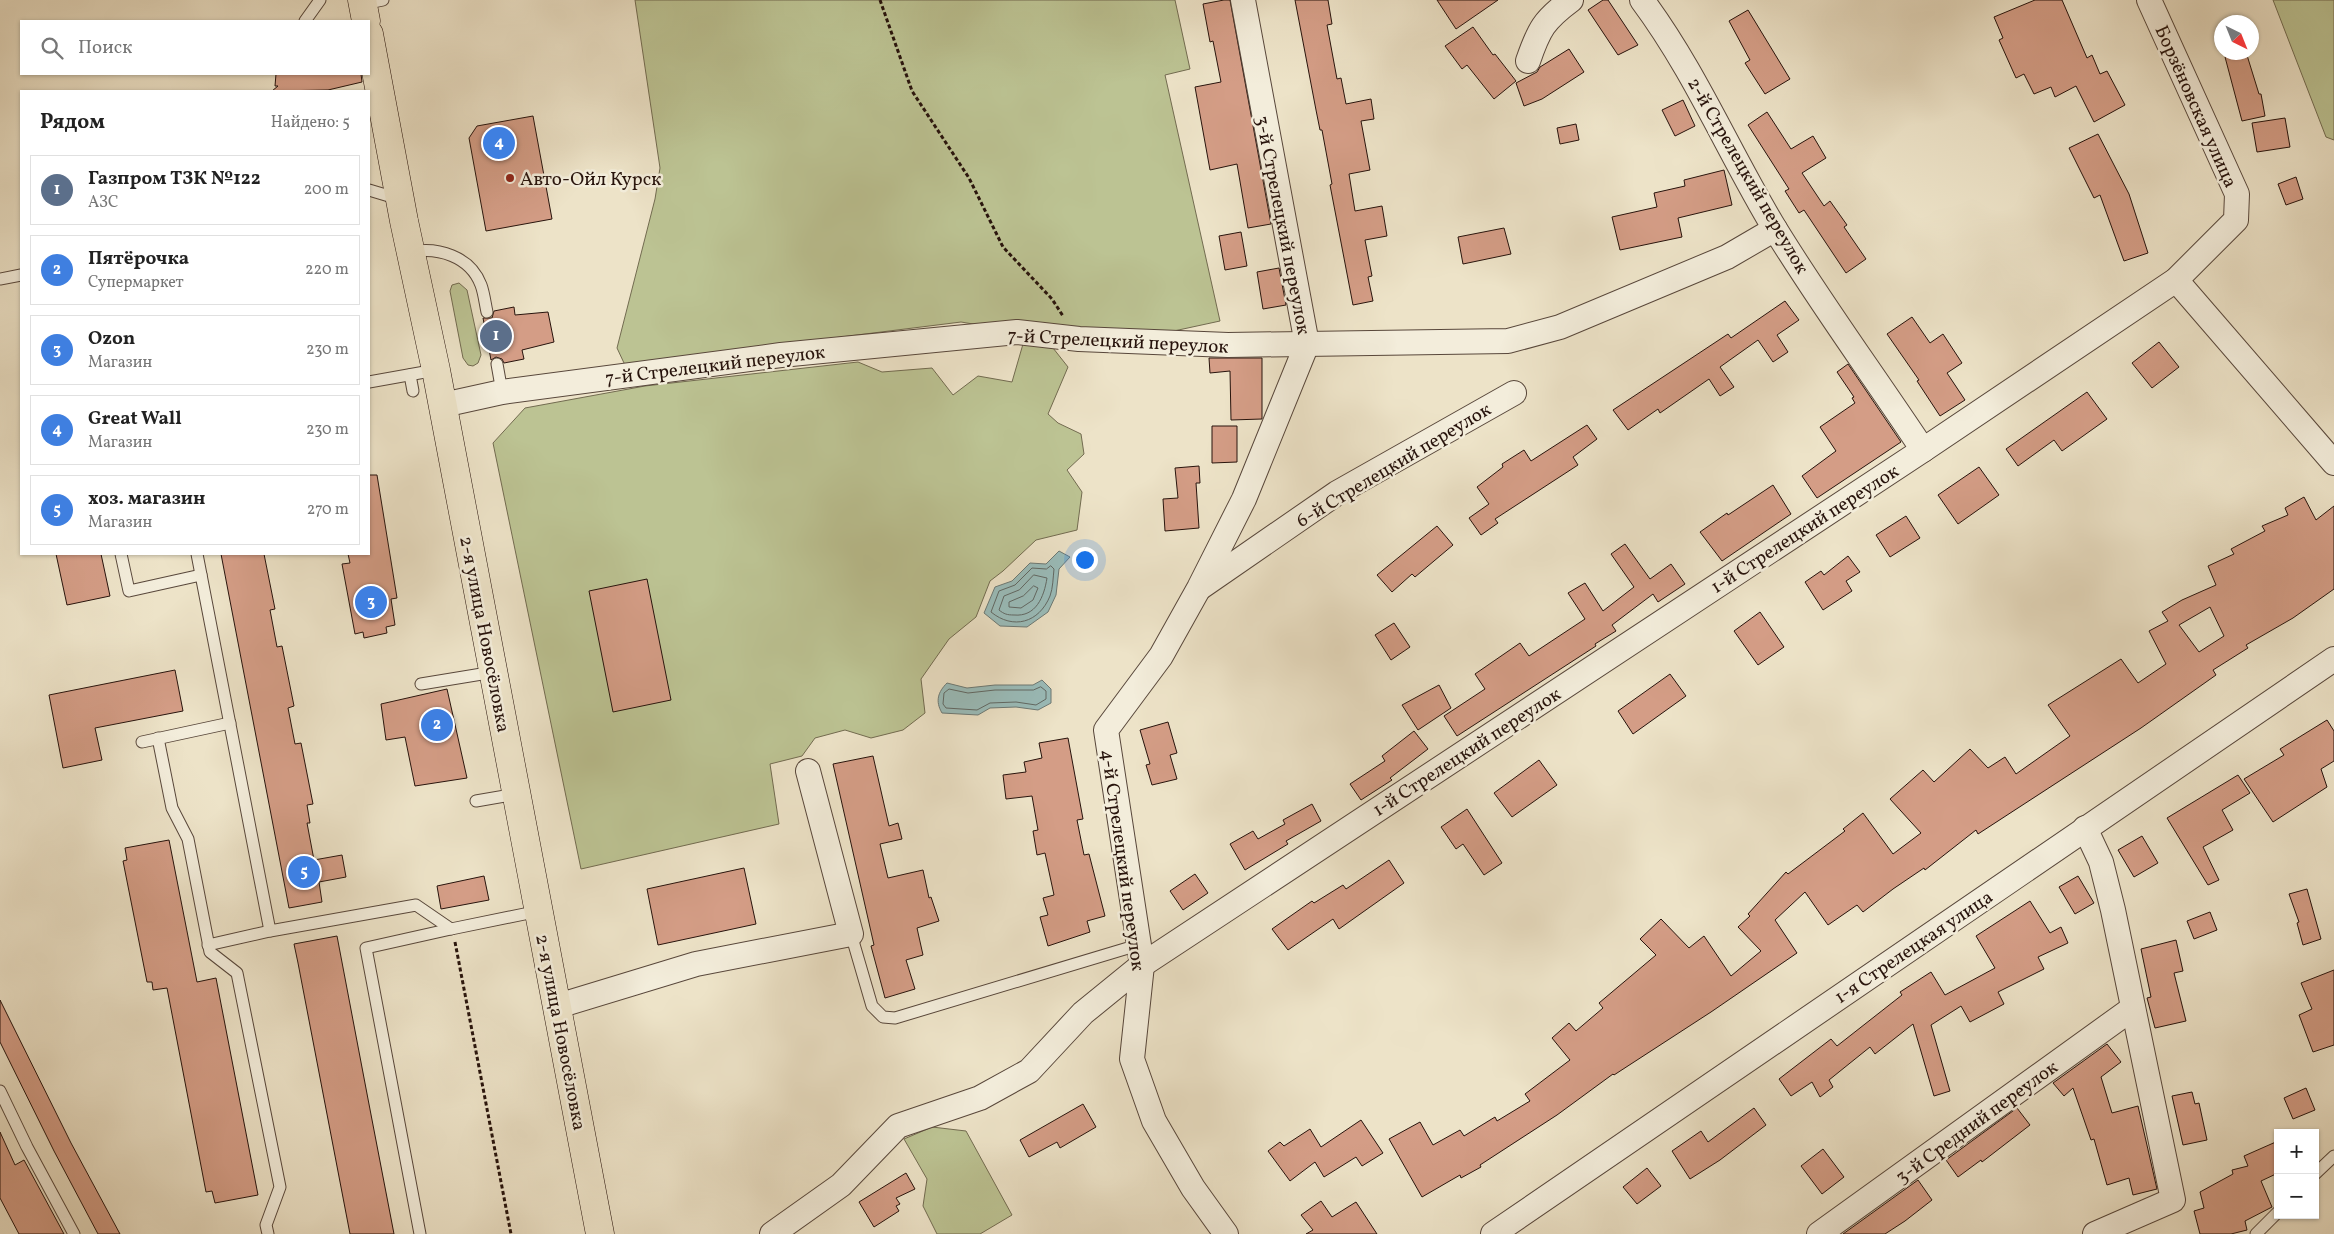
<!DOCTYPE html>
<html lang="ru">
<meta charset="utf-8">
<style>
body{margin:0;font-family:Vollkorn,serif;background:#f2f2f2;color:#222}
.controls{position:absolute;right:15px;bottom:15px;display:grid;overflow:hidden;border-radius:0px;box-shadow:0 1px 4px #0004}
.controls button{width:45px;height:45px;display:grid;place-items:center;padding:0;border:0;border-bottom:1px solid #e0e0e0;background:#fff;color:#222;font:25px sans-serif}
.compass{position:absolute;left:2214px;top:15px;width:45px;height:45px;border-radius:50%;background:#fff;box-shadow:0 1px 4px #0004;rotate:137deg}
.you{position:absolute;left:1084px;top:559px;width:18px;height:18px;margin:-12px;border:4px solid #fff;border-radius:50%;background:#1a73e8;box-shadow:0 0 0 8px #1a73e833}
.badge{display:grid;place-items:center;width:32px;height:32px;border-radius:50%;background:#7c3aed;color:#fff;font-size:16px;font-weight:700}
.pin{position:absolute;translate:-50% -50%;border:2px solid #fff;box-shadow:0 1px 5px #0006}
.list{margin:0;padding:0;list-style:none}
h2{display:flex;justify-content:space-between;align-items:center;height:65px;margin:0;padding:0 20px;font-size:21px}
h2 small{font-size:16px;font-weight:400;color:#767676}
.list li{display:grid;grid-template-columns:32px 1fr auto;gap:15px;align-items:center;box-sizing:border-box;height:70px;margin:0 10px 10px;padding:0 10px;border:1px solid #e0e0e0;border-radius:0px}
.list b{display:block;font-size:19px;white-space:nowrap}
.list p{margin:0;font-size:16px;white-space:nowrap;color:#767676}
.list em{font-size:16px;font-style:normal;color:#767676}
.icon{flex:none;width:28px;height:28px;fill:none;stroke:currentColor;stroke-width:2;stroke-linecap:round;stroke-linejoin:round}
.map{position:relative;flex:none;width:2334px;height:1234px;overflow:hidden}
.search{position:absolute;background:#fff;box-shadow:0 1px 4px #0004;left:20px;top:20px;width:350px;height:55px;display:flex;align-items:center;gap:12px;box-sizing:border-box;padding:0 18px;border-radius:0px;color:#767676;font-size:19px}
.panel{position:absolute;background:#fff;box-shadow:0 1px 4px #0004;left:20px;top:90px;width:350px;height:465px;border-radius:0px}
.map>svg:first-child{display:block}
</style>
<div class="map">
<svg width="2334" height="1234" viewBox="0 0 2334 1234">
<rect width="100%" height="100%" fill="#ede3c8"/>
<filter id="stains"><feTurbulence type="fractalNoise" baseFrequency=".004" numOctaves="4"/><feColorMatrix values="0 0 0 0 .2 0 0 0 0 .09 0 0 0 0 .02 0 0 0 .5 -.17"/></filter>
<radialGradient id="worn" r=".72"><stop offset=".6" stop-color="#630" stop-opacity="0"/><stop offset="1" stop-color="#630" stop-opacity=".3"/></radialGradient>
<!-- green -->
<g fill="#bcc393" stroke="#726b50">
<polygon points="635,0 1175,0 1190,69 1165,75 1220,321 1160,334 979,325 961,322 801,342 636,373 624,363 617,348 655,199 660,168"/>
<polygon points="2273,0 2334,0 2334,140 2326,137"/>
<polygon points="459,283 467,290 481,355 478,363 473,366 468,365 463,358 450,291 452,285"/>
<polygon points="1023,344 1053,348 1068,367 1048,414 1058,423 1081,434 1084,454 1067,470 1082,492 1077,530 1036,540 1003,571 990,581 976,617 949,639 921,679 925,713 903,730 871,738 845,730 815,738 802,756 770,764 779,824 581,869 493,443 525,408 645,386 858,362 882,372 932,368 953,395 978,376 1012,382"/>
<polygon points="932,1127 966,1131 1012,1215 980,1234 937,1234 923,1206 927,1179 904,1139"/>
</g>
<!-- water -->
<g fill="#9abdbb" stroke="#6c7975">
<polygon points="1059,551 1070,557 1059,569 1056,595 1048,612 1027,627 1000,626 984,613 995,587 1012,581 1030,563 1046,564"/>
<path d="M1042,680L1051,689V703L1038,710L1016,707L990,708L978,715L942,713C935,701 938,692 947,683L967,688L995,685H1033Z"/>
</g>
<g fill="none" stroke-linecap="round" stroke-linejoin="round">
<!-- shore -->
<g stroke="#606864" stroke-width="1">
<path d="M1051,566L1054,569C1053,578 1053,588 1050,596C1039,623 1013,630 991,612L999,591L1015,585L1032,568L1046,569Z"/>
<path d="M1034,575L1047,578C1044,597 1036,617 1014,615C1007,615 1004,614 999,610L1004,596L1019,590Z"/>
<polygon points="1034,586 1038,588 1033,600 1021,608 1009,607 1009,602 1023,596"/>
<polygon points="1041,687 1046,691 1046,699 1036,705 1016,702 990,703 977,710 946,708 943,704 944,693 949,689 968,693 995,690 1033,690"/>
</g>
</g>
<!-- building -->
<g fill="#d49d86" stroke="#27130c" fill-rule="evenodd">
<polygon points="1224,0 1230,0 1271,224 1248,228 1237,164 1210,170 1195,87 1221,82 1213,41 1210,42 1203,4"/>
<polygon points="1295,0 1328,0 1332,24 1327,25 1337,79 1341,78 1346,104 1371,99 1374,119 1361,121 1370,170 1349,174 1355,211 1382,206 1387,236 1365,240 1372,276 1368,277 1373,301 1353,305 1330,185 1332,184 1322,130 1320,130 1316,110"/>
<polygon points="1437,0 1498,0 1456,29"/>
<polygon points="1603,0 1608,0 1638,45 1618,55 1588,10"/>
<polygon points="2035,0 2062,0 2087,58 2092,55 2100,74 2107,71 2125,105 2094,122 2076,86 2055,97 2051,87 2034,94 2024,74 2016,78 1999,40 2003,38 1994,17"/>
<polygon points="1748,10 1790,79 1765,94 1745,63 1750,60 1729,21"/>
<polygon points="1473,27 1493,55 1495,54 1516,81 1494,99 1467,65 1462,69 1445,46"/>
<polygon points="1569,49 1584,72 1542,99 1524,106 1516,83 1537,72 1540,67"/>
<polygon points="2240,52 2246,52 2259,94 2261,94 2265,116 2242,121 2225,57"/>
<polygon points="276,74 361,74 362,82 328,90 272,91 278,86 275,86"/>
<polygon points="1683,100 1695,126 1675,136 1662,110"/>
<polygon points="1767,112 1791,149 1813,136 1826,158 1802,173 1824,206 1830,201 1847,225 1844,227 1866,259 1846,273 1804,210 1799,213 1785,191 1789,189 1748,125"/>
<polygon points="533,116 552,219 486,231 469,138 477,126"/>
<polygon points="2285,118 2290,147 2257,152 2252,123"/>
<polygon points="1576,124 1579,140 1560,144 1557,128"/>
<polygon points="2098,134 2129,194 2148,253 2124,261 2100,195 2094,198 2069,148"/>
<polygon points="1724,170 1732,205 1678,218 1682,237 1620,250 1612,217 1657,207 1654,193 1685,186 1684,180"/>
<polygon points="2296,177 2303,199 2286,205 2278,184"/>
<polygon points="1504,228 1511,254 1463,264 1458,237"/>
<polygon points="1241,232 1247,266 1225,270 1219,236"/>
<polygon points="1279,268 1286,305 1263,309 1257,272"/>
<polygon points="1785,301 1799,320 1777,335 1788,352 1773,362 1758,340 1720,367 1734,387 1720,396 1709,379 1660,413 1658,409 1628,430 1613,410 1728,334 1731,338"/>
<polygon points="514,307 515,315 548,312 554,342 522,350 524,359 504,363 502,359 496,357 491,360 483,318 492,318 494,311"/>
<polygon points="1912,317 1930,343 1943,334 1962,363 1947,373 1965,400 1940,416 1917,381 1919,380 1887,334"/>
<polygon points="2159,342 2179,367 2152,388 2132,363"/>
<polygon points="1209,358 1262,358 1262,419 1231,420 1230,371 1210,373"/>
<polygon points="1848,364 1901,442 1817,498 1802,476 1836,451 1820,427 1855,403 1852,398 1854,397 1837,372"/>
<polygon points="2087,392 2107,419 2062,451 2054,440 2018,466 2006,449"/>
<polygon points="1587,425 1597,439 1573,457 1578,465 1495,519 1498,523 1481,535 1469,518 1489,504 1477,487 1503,467 1502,464 1524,450 1531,461"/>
<polygon points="1212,426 1237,426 1237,462 1212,463"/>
<polygon points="1199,466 1200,483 1196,483 1199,528 1165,531 1163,499 1178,498 1175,468"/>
<polygon points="1979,467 1999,495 1958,524 1938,495"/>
<polygon points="369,475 377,475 397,598 391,599 395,625 386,627 387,633 364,638 363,632 355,634 342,564 350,563 348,554 369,554"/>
<polygon points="1773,485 1791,514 1722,561 1700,532 1727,513 1728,515"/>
<path d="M2304,497L2316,520L2334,506V589L2293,618L2246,645L2248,648L2213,670L2216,675L2141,728L1978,834L1976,830L1925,870L1924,868L1893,889L1863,912L1857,905L1828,925L1805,892L1775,920L1797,953L1711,1012L1614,1075L1613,1074L1557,1115L1480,1165L1481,1167L1461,1178L1460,1175L1422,1197L1389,1139L1420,1122L1433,1145L1460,1130L1464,1136L1495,1117L1497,1121L1530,1101L1525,1094L1570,1060L1552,1038L1569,1023L1576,1031L1603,1008L1599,1003L1656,955L1640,939L1661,919L1689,948L1704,936L1731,976L1761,951L1738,927L1750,916L1748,914L1786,872L1788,874L1845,831L1843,829L1863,813L1893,854L1921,833L1890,799L1923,770L1934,782L1970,749L1988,768L2005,757L2016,774L2070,736L2048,705L2121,659L2138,683L2166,664L2149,631L2168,621L2162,612L2182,600L2216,585L2208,566L2234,554L2231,549L2265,531L2262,526L2288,515L2285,508ZM2210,607L2224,636L2199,652L2179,625Z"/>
<polygon points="1906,516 1920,538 1890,557 1876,535"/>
<polygon points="1437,526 1453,545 1415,577 1412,574 1392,592 1377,575"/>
<polygon points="1625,544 1650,579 1671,564 1685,584 1658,602 1653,594 1612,625 1616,631 1595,644 1596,646 1457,736 1444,716 1485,689 1475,674 1520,643 1529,656 1585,619 1568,593 1585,583 1603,611 1634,587 1611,554"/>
<polygon points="56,554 101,554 110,596 67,605"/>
<polygon points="221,554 264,554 275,609 270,610 277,647 282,646 294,706 288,708 295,744 301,743 313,804 307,805 310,823 307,823 314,860 342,855 346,877 319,882 322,902 289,908"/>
<polygon points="1848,556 1860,572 1846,581 1852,591 1823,610 1805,582 1821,571 1824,575"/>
<polygon points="647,579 671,700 613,712 589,591"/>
<polygon points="1760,612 1784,647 1758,665 1734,631"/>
<polygon points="1394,623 1410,647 1391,660 1375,635"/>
<polygon points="175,670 183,711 95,728 102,760 63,768 49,695"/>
<polygon points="1670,674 1686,696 1633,734 1618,711"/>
<polygon points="1439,685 1451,708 1418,730 1402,705"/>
<polygon points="447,689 467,778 415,786 405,737 386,740 381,704"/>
<polygon points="2327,720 2334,731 2334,761 2321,769 2327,787 2273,822 2244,779 2284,755 2280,749"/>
<polygon points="1168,722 1177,753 1170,755 1177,779 1152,785 1146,765 1150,764 1140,730"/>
<polygon points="1414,731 1428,749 1390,778 1392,780 1361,800 1350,784 1385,761 1382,756"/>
<polygon points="1068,738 1083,819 1077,820 1084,855 1089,854 1105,916 1087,921 1090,932 1048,946 1040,917 1048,915 1043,898 1054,895 1045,853 1037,855 1033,831 1038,830 1032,796 1006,799 1003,775 1026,772 1024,762 1042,758 1039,743"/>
<polygon points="873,756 889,826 898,823 902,839 880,844 888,878 923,870 929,898 931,897 939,921 917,928 923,955 906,960 915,989 885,998 871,946 874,945 833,764"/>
<polygon points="1539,760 1557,785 1512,817 1494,793"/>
<polygon points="2238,775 2250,793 2222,810 2233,830 2203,847 2219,880 2208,885 2167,818"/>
<polygon points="1312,804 1321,821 1286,841 1288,844 1245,870 1230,844 1253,831 1258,839 1285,824 1283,820"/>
<polygon points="1467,809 1502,863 1484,875 1463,844 1456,849 1441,827"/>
<polygon points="2142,836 2158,863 2134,877 2118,850"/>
<polygon points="169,840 197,982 216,978 258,1195 215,1203 212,1191 206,1192 167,988 153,990 152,982 147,982 123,861 127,860 125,848"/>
<polygon points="1389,860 1404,883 1339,929 1333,919 1288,950 1272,929 1312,901 1314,903 1343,885 1346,889"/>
<polygon points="744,868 756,924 658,945 647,889"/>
<polygon points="1195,874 1208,893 1183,910 1170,891"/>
<polygon points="484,876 489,900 441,909 437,886"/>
<polygon points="2078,876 2094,903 2075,914 2059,887"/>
<polygon points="2307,889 2321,939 2303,945 2297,923 2299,922 2289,894"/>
<polygon points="2030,901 2050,933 2061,927 2068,943 2038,957 2044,969 1998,992 2004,1004 1970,1022 1961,1006 1931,1025 1950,1091 1934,1096 1913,1024 1875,1054 1870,1047 1829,1080 1833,1087 1820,1097 1812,1082 1791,1096 1779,1079 1831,1039 1837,1046 1902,995 1900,992 1931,972 1945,995 1995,968 1976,936"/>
<polygon points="2210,912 2217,930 2194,939 2187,921"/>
<polygon points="337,936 368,1099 394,1234 350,1234 298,963 294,944"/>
<polygon points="2176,940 2183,971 2174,973 2186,1021 2155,1028 2147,998 2151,997 2141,949"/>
<polygon points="2334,970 2334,1045 2313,1052 2299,1015 2312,1009 2301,983"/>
<polygon points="0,1000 71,1143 120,1234 98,1234 54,1151 0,1042"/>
<polygon points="2107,1044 2121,1062 2101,1077 2112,1113 2138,1106 2157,1189 2133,1195 2129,1178 2107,1185 2094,1139 2091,1140 2073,1088 2064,1096 2053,1083"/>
<polygon points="2306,1088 2315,1110 2293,1119 2284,1098"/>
<polygon points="2192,1092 2195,1104 2199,1103 2207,1140 2183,1145 2172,1096"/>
<polygon points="1083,1104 1096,1127 1060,1148 1057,1142 1029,1157 1020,1140"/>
<polygon points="1754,1108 1766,1125 1720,1160 1690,1179 1672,1151 1701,1131 1708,1142"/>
<polygon points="2017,1108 2030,1125 1982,1162 1981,1160 1958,1177 1946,1160"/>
<polygon points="1361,1120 1383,1153 1362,1166 1356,1157 1324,1177 1315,1162 1290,1181 1268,1151 1280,1142 1284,1146 1310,1129 1321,1147"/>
<polygon points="0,1132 15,1165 24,1160 64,1234 19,1234 0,1198"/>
<polygon points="2278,1141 2278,1173 2261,1181 2272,1207 2245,1221 2247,1230 2231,1234 2200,1234 2194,1211 2204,1208 2200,1192 2233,1174 2232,1170 2248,1166 2244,1156"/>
<polygon points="1823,1149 1844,1177 1822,1194 1801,1166"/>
<polygon points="1647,1168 1661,1186 1637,1204 1623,1187"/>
<polygon points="906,1173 915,1189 896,1198 900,1204 896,1206 899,1211 874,1227 859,1202"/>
<polygon points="1918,1180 1932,1200 1905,1221 1885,1234 1843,1234"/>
<polygon points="1321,1201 1332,1217 1356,1202 1377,1234 1306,1234 1313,1230 1301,1215"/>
</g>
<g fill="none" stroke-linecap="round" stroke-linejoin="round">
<defs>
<g id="service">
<polyline points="363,4 383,0"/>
<polyline points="305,21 320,0"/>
<polyline points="369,190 389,196 399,195"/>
<path d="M411,252C438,247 470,256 481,285C484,293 485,303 487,312"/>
<polyline points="0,279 21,275"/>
<polyline points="497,364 502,392"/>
<polyline points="410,375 413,391"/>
<polyline points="369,382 436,370"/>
<polyline points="121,554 129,591 201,575"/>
<polyline points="197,554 270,931 416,905 451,929 539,911"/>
<polyline points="421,684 494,672"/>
<polyline points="158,738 172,808 188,839 210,952 237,973 280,1187 266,1225 268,1234"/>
<polyline points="142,742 230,723"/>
<polyline points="476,801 517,794"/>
<polyline points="851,934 872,1006 883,1017 895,1018 1138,945"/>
<polyline points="208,945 270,931"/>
<polyline points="0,1091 27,1147 74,1234"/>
<polyline points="2315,1174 2334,1156"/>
<polyline points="420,1234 366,948 451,929"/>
<polyline points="2256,1234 2278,1212"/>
</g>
<g id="minor">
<path d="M1642,0C1695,71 1729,153 1775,229C1821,304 1874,376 1923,450"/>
<path d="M1528,61C1539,29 1544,20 1571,0"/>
<polyline points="2176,280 2334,463"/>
<polyline points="443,405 502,392 781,355 1017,332 1079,339 1228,345 1508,341 1560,327 1727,257 1775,229"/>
<polyline points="1201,587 1337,493 1514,393"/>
<polyline points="2085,828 2101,862 2113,910 2173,1200 2095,1234"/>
<polyline points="558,1006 696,964 851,934 808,771"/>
<polyline points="772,1234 841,1185 898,1126 980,1098 1029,1071 1083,1013 1142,965 1923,450 2176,280 2236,220 2237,194 2149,0"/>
<polyline points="1226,1234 1193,1188 1154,1121 1132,1059 1142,965 1106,730 1161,656 1199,588 1244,499 1307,344 1243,0"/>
<polyline points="1493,1234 2334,659"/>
<polyline points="1819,1234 2133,1008"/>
</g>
<g id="primary">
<polyline points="362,0 366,21"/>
<polyline points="369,34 404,221 436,370 600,1234"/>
</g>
</defs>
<!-- service casing -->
<use href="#service" stroke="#58473b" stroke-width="13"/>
<!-- minor casing -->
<use href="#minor" stroke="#58473b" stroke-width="26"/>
<!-- primary casing -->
<use href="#primary" stroke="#27130c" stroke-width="29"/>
<!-- path -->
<g stroke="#27130c" stroke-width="3" stroke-dasharray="4 2.5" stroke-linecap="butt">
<polyline points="880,0 912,91 969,178 1003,247 1052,299 1063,316"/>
<polyline points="455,942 511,1234"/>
</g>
<!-- service -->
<use href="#service" stroke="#f3eddb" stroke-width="11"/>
<!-- minor -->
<use href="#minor" stroke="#f3eddb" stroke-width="24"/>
<!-- primary -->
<use href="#primary" stroke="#ede3c8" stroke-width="28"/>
</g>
<!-- markers -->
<circle fill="#8f2418" stroke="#f3eddb" stroke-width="2" cx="510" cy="178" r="5"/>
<g text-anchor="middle" stroke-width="5" stroke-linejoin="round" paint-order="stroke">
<!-- street labels -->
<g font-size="19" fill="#27130c" stroke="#f3eddb">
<text transform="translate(2197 106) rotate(66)" y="7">Борзёновская улица</text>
<text transform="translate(1749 175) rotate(60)" y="7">2-й Стрелецкий переулок</text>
<text transform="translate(1284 225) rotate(79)" y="7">3-й Стрелецкий переулок</text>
<text transform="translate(1118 340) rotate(3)" y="7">7-й Стрелецкий переулок</text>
<text transform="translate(715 364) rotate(-7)" y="7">7-й Стрелецкий переулок</text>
<text transform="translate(1393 464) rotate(-31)" y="7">6-й Стрелецкий переулок</text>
<text transform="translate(1804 528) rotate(-33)" y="7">1-й Стрелецкий переулок</text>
<text transform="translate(486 634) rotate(79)" y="7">2-я улица Новосёловка</text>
<text transform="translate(1466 751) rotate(-33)" y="7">1-й Стрелецкий переулок</text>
<text transform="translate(1124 860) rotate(82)" y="7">4-й Стрелецкий переулок</text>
<text transform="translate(1913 946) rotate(-34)" y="7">1-я Стрелецкая улица</text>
<text transform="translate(562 1032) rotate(79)" y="7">2-я улица Новосёловка</text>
<text transform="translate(1976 1121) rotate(-36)" y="7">3-й Средний переулок</text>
</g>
<!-- poi labels -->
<g font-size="19" fill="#27130c" stroke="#f3eddb" text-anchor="start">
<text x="520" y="185">Авто-Ойл Курск</text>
</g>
</g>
<rect width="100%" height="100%" filter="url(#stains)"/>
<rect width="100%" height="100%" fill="url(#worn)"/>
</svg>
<div class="controls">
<button>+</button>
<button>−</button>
</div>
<svg class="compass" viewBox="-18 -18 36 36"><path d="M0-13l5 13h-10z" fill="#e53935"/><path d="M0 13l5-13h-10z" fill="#767676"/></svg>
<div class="you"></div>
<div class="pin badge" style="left:496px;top:336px;background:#5c6f8a">1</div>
<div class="pin badge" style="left:437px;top:725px;background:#3f7fe0">2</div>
<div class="pin badge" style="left:371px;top:602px;background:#3f7fe0">3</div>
<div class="pin badge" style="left:499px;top:143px;background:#3f7fe0">4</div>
<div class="pin badge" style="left:304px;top:872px;background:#3f7fe0">5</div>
<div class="search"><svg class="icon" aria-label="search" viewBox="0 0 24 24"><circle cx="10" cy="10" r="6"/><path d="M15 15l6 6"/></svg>Поиск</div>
<section class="panel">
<h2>Рядом<small>Найдено: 5</small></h2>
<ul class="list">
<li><span class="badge" style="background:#5c6f8a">1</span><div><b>Газпром ТЗК №122</b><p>АЗС</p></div><em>200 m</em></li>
<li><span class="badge" style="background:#3f7fe0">2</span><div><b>Пятёрочка</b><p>Супермаркет</p></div><em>220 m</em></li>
<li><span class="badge" style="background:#3f7fe0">3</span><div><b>Ozon</b><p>Магазин</p></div><em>230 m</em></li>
<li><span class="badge" style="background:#3f7fe0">4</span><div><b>Great Wall</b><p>Магазин</p></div><em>230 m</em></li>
<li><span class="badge" style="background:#3f7fe0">5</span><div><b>хоз. магазин</b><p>Магазин</p></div><em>270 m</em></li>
</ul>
</section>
</div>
